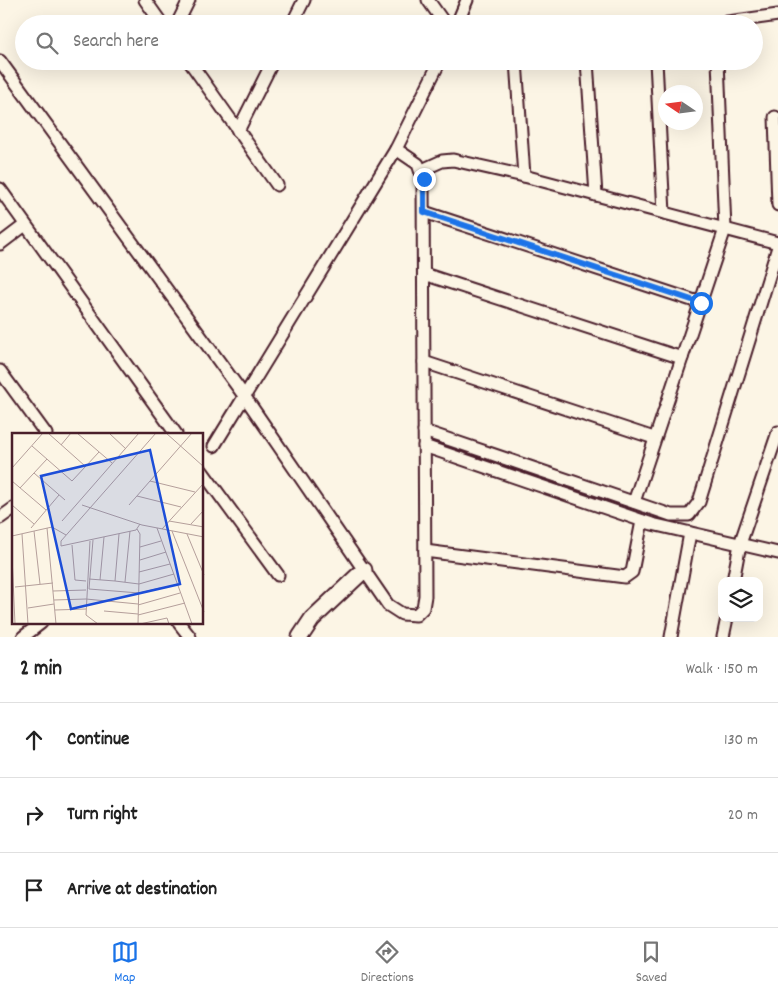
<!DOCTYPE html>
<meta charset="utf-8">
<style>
body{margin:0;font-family:Dekko,sans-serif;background:#f6f6f6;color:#222}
.controls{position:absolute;right:15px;bottom:15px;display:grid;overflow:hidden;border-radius:10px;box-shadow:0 5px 20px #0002}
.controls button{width:45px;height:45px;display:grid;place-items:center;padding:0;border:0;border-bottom:1px solid #e0e0e0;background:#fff;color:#222;font:25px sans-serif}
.compass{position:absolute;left:658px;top:85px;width:45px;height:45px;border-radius:50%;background:#fff;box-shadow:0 5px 20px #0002;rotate:283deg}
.stop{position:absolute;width:15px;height:15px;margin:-11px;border:4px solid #1a73e8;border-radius:50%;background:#fff}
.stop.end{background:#1a73e8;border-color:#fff;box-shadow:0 1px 5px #0008}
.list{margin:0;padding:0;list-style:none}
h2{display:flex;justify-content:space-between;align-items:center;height:65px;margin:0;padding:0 20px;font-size:21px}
h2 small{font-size:16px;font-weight:400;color:#767676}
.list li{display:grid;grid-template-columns:32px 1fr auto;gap:15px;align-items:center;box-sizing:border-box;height:75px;padding:0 20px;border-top:1px solid #e0e0e0}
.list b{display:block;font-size:19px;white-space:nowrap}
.list em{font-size:16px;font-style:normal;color:#767676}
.icon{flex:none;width:28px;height:28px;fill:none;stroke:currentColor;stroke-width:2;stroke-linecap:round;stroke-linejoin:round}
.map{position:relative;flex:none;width:778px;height:637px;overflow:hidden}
.search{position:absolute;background:#fff;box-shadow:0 5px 20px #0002;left:15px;right:15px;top:15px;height:55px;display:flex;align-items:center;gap:12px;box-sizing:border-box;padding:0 18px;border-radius:28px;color:#767676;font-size:19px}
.sheet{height:290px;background:#fff}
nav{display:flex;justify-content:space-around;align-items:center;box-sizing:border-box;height:70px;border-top:1px solid #e0e0e0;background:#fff;font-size:14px;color:#767676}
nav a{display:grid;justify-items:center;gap:2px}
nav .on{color:#1a73e8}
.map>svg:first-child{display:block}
</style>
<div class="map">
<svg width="778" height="637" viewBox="0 0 778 637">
<rect width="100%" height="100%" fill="#fcf5e5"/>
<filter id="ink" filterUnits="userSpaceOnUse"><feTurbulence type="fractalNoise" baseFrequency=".02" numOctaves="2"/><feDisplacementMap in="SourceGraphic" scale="10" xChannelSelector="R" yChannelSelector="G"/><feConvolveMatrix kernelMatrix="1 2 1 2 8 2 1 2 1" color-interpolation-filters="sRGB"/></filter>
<g filter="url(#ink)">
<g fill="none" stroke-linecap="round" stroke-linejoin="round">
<defs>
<g id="minor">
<polyline points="145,0 162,24"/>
<polyline points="428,0 445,24"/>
<polyline points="177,24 189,0"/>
<polyline points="292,24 304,0"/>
<polyline points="457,24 467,0"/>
<polyline points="714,24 778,15"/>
<polyline points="0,61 245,397 388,605 402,614 416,615 423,608 425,596 423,179 418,164 396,149"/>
<polyline points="189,61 277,185"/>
<polyline points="516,61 524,176"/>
<polyline points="587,61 596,195"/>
<polyline points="656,61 664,213"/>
<polyline points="775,117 778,205"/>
<polyline points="238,131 273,61"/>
<polyline points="422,170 442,161 453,160 524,176 778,243"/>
<polyline points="0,189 176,434"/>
<polyline points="424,212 701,303"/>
<polyline points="0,244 25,225"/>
<polyline points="424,274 682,358 725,229 718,61"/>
<polyline points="424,362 654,438"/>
<polyline points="0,371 46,434"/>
<polyline points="424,431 671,515 689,515 699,502 778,247"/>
<polyline points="214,446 396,149 440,61"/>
<polyline points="424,446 652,524 778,553"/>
<polyline points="202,471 278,575"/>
<polyline points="634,502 682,358"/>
<polyline points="0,518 14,508"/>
<polyline points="425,551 625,577 632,572 642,521"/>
<polyline points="733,581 740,544 778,432"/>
<polyline points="179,623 190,637"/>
<polyline points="23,637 41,623"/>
<polyline points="671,637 690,533"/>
<polyline points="723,637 727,618"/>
</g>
<polyline id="tertiary" points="300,637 312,619 364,570"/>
</defs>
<!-- minor casing -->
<use href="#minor" stroke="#4a1f2b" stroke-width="15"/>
<!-- tertiary casing -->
<use href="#tertiary" stroke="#4a1f2b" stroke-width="19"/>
<!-- minor -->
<use href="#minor" stroke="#fcf5e5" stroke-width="11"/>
<!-- tertiary -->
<use href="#tertiary" stroke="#fcf5e5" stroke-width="15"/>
</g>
</g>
<g fill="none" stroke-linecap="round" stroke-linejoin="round" filter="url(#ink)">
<!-- route -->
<polyline stroke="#1a73e8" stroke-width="6" points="424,179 424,212 701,303"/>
</g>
<!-- overview -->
<g transform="translate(12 433)">
<rect width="191" height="191" fill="#fcf5e5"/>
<path fill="none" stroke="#b59f9b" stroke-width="1" d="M36,0L73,33M65,0L100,30M97,0L114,16M154,0L192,34M49,12L59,0M20,13L60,48L87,19M0,35L31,0M22,40L53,67M0,48L34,77M138,48L183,59M8,55L35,26M125,63L169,74M0,72L22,91M70,72L130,92L192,104M117,72L180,0M50,88L127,0M157,88L192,94M128,91L124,97L49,113V108L144,0M179,91L192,77M19,95L47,62M35,95L44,191M145,95L180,191M125,96L128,101L126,191M150,96L192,50M22,98L28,151M160,98L192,179M10,101L16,191M107,101L103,148L127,151L162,141M175,101L192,142M0,103L40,94L54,102M81,107L77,156L127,160L148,155M78,108L74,182L86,191M60,112L63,147L74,148M128,114L149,108M0,123L3,191M128,127L154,119M127,139L158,131M77,146L103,148M88,147L92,104M113,149L118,98M3,154L41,150M41,158L74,157M42,167L74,166L126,171M126,172L168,160M16,175L42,171M43,177L74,176M92,178L126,181M126,182L173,170M128,191L155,185L157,191"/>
<path fill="#1d4ed8" fill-opacity="0.15" stroke="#1d4ed8" stroke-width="2.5" d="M138,17L168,151L59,176L29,43Z"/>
<rect width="191" height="191" fill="none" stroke="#4a1f2b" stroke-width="2.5"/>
</g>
</svg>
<div class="controls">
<button><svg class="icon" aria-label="layers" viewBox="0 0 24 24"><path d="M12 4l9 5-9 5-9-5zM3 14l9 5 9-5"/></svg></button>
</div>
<svg class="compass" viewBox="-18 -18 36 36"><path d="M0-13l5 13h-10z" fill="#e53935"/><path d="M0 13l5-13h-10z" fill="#767676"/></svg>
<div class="stop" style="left:701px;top:303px"></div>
<div class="stop end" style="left:424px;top:179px"></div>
<div class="search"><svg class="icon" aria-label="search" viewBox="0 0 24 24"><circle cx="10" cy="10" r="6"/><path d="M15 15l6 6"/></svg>Search here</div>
</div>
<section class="sheet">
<h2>2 min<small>Walk · 150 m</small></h2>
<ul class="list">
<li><svg class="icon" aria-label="ahead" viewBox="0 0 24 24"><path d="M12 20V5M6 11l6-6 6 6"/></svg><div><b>Continue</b></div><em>130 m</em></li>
<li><svg class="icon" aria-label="right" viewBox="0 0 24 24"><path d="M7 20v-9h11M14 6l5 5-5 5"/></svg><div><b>Turn right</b></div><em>20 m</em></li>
<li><svg class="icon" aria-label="arrive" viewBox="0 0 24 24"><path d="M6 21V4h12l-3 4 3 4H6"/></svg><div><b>Arrive at destination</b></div></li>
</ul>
</section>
<nav>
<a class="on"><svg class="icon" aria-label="map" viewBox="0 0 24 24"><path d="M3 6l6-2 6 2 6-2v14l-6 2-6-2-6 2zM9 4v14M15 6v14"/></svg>Map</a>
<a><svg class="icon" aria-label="directions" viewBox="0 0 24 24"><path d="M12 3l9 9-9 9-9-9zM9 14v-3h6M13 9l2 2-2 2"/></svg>Directions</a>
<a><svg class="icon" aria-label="saved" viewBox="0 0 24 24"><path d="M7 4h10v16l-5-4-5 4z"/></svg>Saved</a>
</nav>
